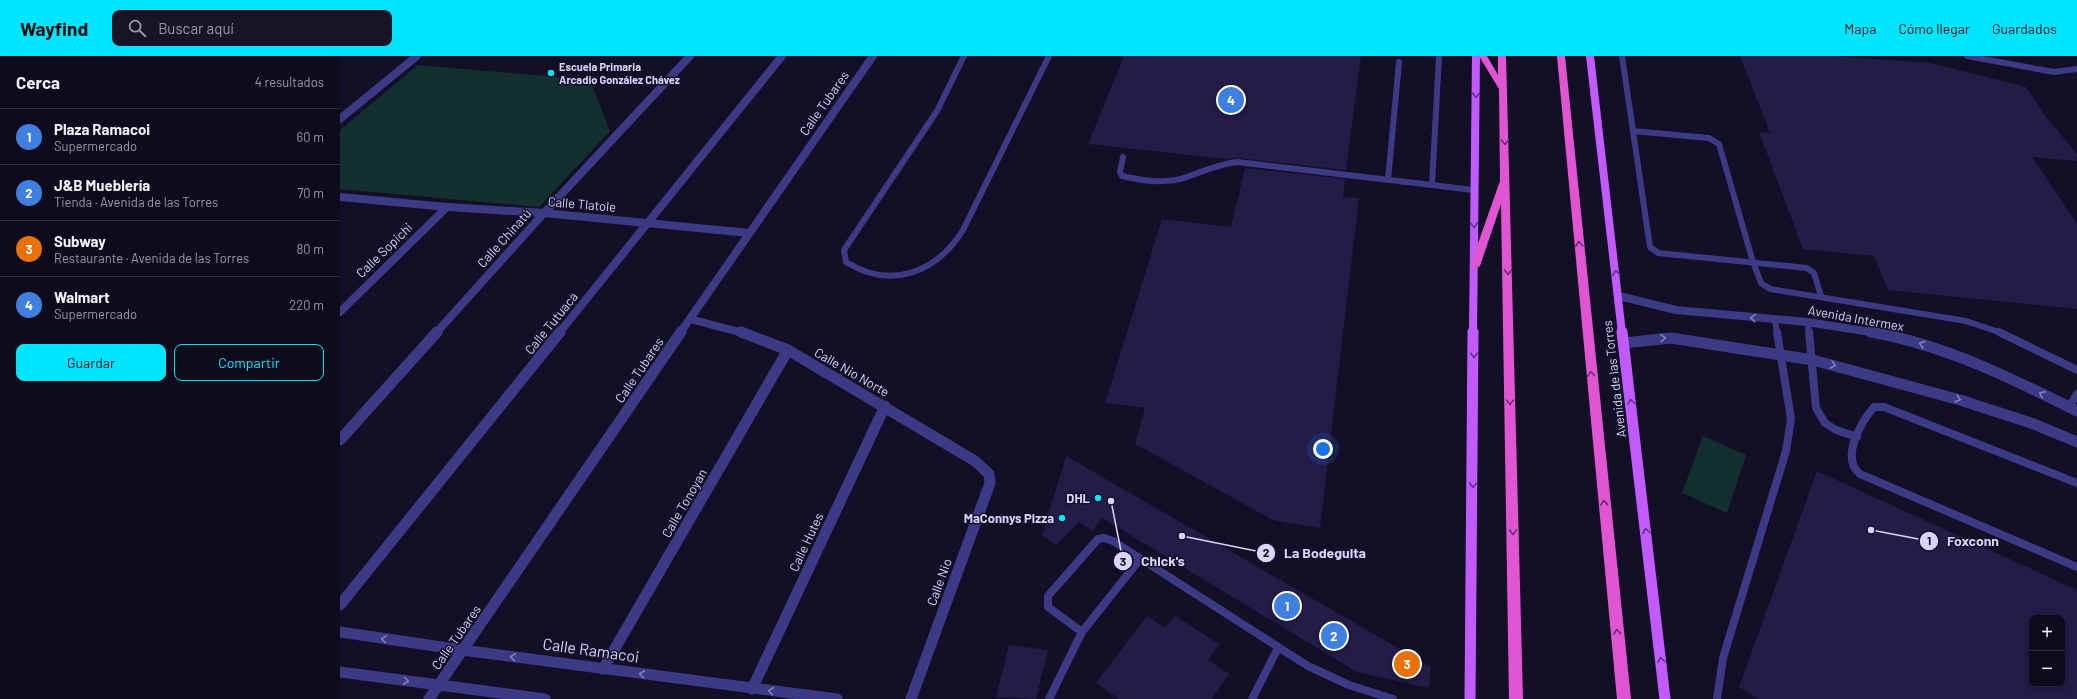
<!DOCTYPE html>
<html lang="es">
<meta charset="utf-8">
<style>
body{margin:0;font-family:Barlow,sans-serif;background:#171425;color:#f1f3f6}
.controls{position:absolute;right:12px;bottom:12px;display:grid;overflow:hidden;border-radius:8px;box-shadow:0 2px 10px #0003}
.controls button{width:36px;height:36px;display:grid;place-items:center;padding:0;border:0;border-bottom:1px solid #2e2b3b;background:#0e0b1c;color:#f1f3f6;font:20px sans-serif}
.you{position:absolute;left:983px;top:393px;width:14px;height:14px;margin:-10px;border:3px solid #fff;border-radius:50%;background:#1a73e8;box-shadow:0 0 0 6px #1a73e833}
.badge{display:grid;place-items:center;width:26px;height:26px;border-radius:50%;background:#00e5ff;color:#fff;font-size:13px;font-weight:700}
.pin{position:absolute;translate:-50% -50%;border:2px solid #fff;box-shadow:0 1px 4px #0006}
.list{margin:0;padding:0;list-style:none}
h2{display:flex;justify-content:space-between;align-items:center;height:52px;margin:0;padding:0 16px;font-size:17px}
h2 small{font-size:13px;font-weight:400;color:#9b9ba3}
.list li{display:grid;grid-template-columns:26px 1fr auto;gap:12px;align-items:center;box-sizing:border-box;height:56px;padding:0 16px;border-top:1px solid #2e2b3b}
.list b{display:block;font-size:15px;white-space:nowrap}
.list p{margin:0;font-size:13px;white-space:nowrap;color:#9b9ba3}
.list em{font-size:13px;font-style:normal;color:#9b9ba3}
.actions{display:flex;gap:8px;padding:12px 16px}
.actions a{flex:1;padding:9px 0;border:1px solid #00e5ff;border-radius:8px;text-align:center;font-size:14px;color:#00e5ff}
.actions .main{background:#00e5ff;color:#111}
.icon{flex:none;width:22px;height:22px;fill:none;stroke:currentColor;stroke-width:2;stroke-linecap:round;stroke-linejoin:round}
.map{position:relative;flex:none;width:1737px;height:643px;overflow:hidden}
header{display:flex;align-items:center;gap:24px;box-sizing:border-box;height:56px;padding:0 20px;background:#00e5ff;color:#111}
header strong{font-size:19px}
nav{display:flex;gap:22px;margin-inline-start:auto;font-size:14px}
.search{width:280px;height:36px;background:#171425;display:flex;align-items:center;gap:10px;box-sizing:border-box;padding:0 14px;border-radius:8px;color:#9b9ba3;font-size:15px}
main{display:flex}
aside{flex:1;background:#0e0b1c}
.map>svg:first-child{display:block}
</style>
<header>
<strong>Wayfind</strong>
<div class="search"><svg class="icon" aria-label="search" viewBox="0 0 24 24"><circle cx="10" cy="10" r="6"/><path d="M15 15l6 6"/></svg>Buscar aquí</div>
<nav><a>Mapa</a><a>Cómo llegar</a><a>Guardados</a></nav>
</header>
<main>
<aside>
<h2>Cerca<small>4 resultados</small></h2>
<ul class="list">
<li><span class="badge" style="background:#3f7fe0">1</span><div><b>Plaza Ramacoi</b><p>Supermercado</p></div><em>60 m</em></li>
<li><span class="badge" style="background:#3f7fe0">2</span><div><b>J&amp;B Mueblería</b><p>Tienda · Avenida de las Torres</p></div><em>70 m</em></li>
<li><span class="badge" style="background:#e8710a">3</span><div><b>Subway</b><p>Restaurante · Avenida de las Torres</p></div><em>80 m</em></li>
<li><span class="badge" style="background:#3f7fe0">4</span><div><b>Walmart</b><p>Supermercado</p></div><em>220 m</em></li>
</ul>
<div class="actions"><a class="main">Guardar</a><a>Compartir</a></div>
</aside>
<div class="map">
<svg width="1737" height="643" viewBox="0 0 1737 643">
<rect width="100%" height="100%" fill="#130f26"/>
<!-- green -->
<g fill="#12302f">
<polygon points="78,9 250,24 270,75 199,151 0,133 0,74"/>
<polygon points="1363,380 1406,399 1387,457 1342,437"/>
</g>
<!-- building -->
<g fill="#241b47" fill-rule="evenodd">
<polygon points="784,0 1021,0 1006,114 898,102 886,103 748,88"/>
<polygon points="1400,0 1493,0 1590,7 1686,31 1706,61 1737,98 1737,105 1692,101 1737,168 1737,253 1548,234 1534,200 1463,193 1419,76 1430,77"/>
<polygon points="905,112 1005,123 1003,141 1019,142 980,472 933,464 795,388 805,352 765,347 822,163 891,171"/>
<polygon points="726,400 1091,611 1089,632 1017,616 762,462 753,474 739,466 716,489 702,479"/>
<path d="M1477,415L1737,534V643H1419L1399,631ZM1692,562H1722V628H1692Z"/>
<polygon points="807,560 825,572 835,560 879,588 868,604 889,618 872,643 779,643 756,627"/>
<polygon points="669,589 708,594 696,643 656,641"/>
</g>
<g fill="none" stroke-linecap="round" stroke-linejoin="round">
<!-- service-far1 -->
<g stroke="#3d3a85" stroke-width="6">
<path d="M624,0L597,55L504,194L506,206C551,234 596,217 623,174L709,0"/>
<polyline points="1099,0 1092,129 1133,134"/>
<polyline points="1282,0 1310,191 1318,197 1467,212 1474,217 1481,240"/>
<polyline points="1627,0 1714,16 1737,13"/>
<polyline points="1293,75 1369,82 1379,88 1413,206 1421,227 1430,233 1626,265 1662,277"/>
<path d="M783,101L780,116L782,120C802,125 827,128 847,121C864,115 879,108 897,106L1092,129"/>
<polyline points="1048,124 1059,6"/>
<polyline points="1435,264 1437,277"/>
<polyline points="1468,267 1469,277"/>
</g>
<!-- service -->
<g stroke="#3d3a85" stroke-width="8">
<polyline points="1469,276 1476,352 1485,367 1496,374 1517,381"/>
<polyline points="1659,276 1737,314"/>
<polyline points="1729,351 1737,338"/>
<path d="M1737,427L1544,351H1534C1521,366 1500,402 1520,418L1737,511"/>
<polyline points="742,576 800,503"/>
<polyline points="709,643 742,576 708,551 708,540 758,483 764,482 773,485 968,610 1009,629 1053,643"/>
<polyline points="912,643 938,592"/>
<polyline points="1377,643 1383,602 1446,395 1451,363 1437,276"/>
</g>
<!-- minor-far1 -->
<g stroke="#3d3a85" stroke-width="8">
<polyline points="0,63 77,0"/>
<polyline points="0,141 107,151 204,157 409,177"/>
<polyline points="1279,240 1336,254 1467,266 1537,277"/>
<polyline points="0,256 107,151"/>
<polyline points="350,263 403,277"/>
<polyline points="96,277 204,157 350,0"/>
<polyline points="219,277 442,0"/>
<polyline points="340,277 533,0"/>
</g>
<!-- minor -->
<g stroke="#3d3a85" stroke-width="11">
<polyline points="401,276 448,294 635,405 649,418 650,427 571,643"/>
<path d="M1531,276C1605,289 1671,322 1737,355"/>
<polyline points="1284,287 1331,282 1473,304 1620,344 1694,368 1737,386"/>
<polyline points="0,384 97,276"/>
<polyline points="0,549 220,276"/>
<polyline points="263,613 448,294"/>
<polyline points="412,633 545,350"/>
<polyline points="89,643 341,276"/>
</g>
<!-- tertiary -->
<g stroke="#3d3a85" stroke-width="11">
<polyline points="0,576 122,594 497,643"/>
<polyline points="0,616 205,643"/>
</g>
<!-- primary-far1 -->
<g stroke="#c25bff" stroke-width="8">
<polyline points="1250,0 1282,277"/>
<polyline points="1133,277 1136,0"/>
</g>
<!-- primary -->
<g stroke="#c25bff" stroke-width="11">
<polyline points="1282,276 1325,643"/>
<polyline points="1130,643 1133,276"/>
</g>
<!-- trunk -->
<g fill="#e055d1" fill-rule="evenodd">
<polygon points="1139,0 1147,0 1158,19 1158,0 1166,0 1183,643 1169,643 1161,148 1140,210 1135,213 1130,210 1160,125 1159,33"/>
<polygon points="1217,0 1225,0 1291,643 1277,643"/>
</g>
</g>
<!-- one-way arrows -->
<defs><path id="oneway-chevron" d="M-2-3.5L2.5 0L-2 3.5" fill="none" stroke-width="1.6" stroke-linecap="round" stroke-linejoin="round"/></defs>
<g stroke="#623188">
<use href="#oneway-chevron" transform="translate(1136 39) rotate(90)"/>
<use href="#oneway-chevron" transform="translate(1134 169) rotate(89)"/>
<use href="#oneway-chevron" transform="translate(1276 217) rotate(-97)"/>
<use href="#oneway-chevron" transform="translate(1134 299) rotate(90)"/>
<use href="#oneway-chevron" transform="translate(1291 346) rotate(-97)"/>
<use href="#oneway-chevron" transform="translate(1133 429) rotate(91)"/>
<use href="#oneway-chevron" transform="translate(1306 475) rotate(-97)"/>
<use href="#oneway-chevron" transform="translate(1321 604) rotate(-97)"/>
</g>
<g stroke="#6f2e73">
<use href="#oneway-chevron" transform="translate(1165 86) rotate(88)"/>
<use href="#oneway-chevron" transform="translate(1239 188) rotate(-95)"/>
<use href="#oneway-chevron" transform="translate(1168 216) rotate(89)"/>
<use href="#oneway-chevron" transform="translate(1251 318) rotate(-96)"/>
<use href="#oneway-chevron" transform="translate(1170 346) rotate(89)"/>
<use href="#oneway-chevron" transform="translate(1264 447) rotate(-96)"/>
<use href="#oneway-chevron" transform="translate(1173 476) rotate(89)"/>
<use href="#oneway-chevron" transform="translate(1277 576) rotate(-96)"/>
</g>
<g stroke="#837fbc">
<use href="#oneway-chevron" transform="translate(1413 262) rotate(-176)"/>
<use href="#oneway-chevron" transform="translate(1323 282) rotate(-2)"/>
<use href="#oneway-chevron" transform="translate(1582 288) rotate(-162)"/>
<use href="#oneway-chevron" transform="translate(1493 309) rotate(14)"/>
<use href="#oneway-chevron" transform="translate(1702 338) rotate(-153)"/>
<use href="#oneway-chevron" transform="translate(1618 343) rotate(17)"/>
<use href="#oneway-chevron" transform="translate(44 583) rotate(-171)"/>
<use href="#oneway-chevron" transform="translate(173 601) rotate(-172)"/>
<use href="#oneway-chevron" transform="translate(302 618) rotate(-173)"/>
<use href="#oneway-chevron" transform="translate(66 625) rotate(7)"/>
<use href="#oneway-chevron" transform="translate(431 635) rotate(-173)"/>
</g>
<!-- markers -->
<g fill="#00e5ff" stroke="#130f26" stroke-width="1.5">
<circle cx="211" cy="17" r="4"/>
<circle cx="758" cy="442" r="4"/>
<circle cx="722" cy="462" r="4"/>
</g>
<g text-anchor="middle" stroke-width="3" stroke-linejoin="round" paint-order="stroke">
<!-- far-poi labels -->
<g font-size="11" font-weight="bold" fill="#d9d4ff" stroke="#130f26" text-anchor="start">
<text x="219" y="15">Escuela Primaria<tspan x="219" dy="13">Arcadio González Chávez</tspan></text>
</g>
<!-- street labels -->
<g font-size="13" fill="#d9d4ff" stroke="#130f26">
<text transform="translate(484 47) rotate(-55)" y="5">Calle Tubares</text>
<text transform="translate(242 148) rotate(5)" y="5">Calle Tlatole</text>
<text transform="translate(164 182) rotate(-48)" y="5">Calle Chinatú</text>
<text transform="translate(44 194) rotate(-44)" y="5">Calle Sopichi</text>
<text transform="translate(1516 262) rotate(10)" y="5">Avenida Intermex</text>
<text transform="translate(211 267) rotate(-51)" y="5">Calle Tutuaca</text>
<text transform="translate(299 314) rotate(-56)" y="5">Calle Tubares</text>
<text transform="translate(512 316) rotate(30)" y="5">Calle Nio Norte</text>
<text transform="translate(1274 323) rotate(-97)" y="5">Avenida de las Torres</text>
<text transform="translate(344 447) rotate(-60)" y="5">Calle Tonoyan</text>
<text transform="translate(466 486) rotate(-65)" y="5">Calle Hutes</text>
<text transform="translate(599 526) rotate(-70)" y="5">Calle Nio</text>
<text transform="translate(116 581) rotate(-55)" y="5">Calle Tubares</text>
</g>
<!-- poi labels -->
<g font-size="13" font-weight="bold" fill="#d9d4ff" stroke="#130f26" text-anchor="end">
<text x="750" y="447">DHL</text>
<text x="714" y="467">MaConnys Pizza</text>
</g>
<!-- near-street labels -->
<g font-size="16" fill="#d9d4ff" stroke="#130f26">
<text transform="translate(251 594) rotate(8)" y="6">Calle Ramacoi</text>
</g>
</g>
<!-- callouts -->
<path fill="none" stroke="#d9d4ff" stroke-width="1.5" d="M1531 474L1589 485M842 480L926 497M771 445L783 505"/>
<g fill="#d9d4ff" stroke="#130f26" stroke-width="1.5">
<circle cx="1531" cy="474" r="4"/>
<circle cx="842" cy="480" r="4"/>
<circle cx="771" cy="445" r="4"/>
<circle cx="1589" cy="485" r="10"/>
<circle cx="926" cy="497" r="10"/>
<circle cx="783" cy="505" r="10"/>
</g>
<g font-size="12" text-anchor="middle" font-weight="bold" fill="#111">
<text x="1589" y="489">1</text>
<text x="926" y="501">2</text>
<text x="783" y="510">3</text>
</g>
<g font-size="14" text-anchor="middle" font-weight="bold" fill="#d9d4ff" stroke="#130f26" stroke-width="3" stroke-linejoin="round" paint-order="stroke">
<text x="1633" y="490">Foxconn</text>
<text x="985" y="502">La Bodeguita</text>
<text x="823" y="510">Chick's</text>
</g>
</svg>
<div class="controls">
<button>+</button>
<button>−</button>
</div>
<div class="you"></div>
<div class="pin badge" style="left:947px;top:550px;background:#3f7fe0">1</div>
<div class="pin badge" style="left:994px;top:580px;background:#3f7fe0">2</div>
<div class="pin badge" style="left:1067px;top:608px;background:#e8710a">3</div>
<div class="pin badge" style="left:891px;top:44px;background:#3f7fe0">4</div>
</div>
</main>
